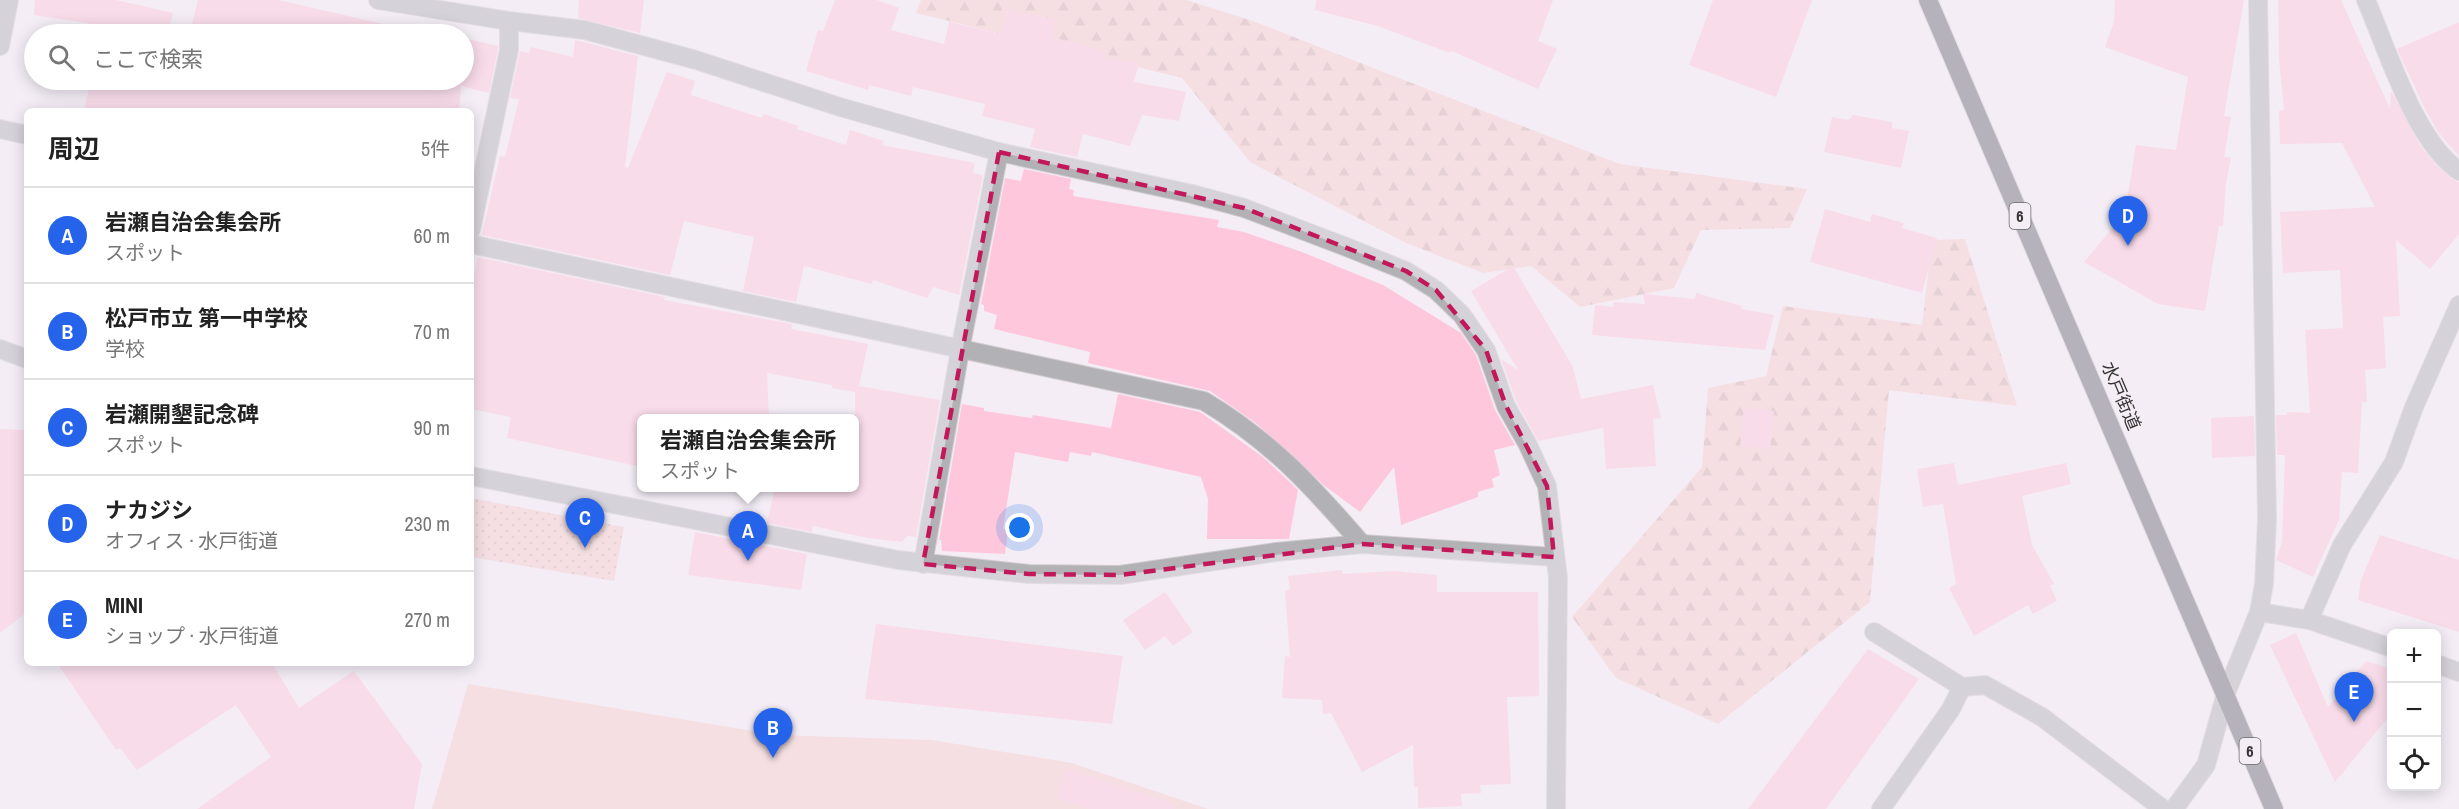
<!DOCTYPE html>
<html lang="ja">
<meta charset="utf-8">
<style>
body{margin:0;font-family:"Archivo Narrow","Noto Sans JP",sans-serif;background:#f6f6f6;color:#222}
.controls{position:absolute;right:18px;bottom:18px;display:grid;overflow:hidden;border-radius:9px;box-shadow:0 3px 15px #0003}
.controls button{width:54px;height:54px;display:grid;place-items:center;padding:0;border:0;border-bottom:2px solid #e0e0e0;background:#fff;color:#222;font:30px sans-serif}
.you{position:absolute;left:1020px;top:528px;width:21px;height:21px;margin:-15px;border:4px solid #fff;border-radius:50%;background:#1a73e8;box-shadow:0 0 0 9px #1a73e833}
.badge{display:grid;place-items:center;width:39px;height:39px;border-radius:50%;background:#2563eb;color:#fff;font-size:20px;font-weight:700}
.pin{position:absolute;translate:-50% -50px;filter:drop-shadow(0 2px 3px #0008)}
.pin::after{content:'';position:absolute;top:32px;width:21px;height:18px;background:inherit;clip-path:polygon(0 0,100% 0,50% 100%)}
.popup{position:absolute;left:637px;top:414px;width:222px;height:78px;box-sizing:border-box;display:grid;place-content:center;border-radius:9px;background:#fff;filter:drop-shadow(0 2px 4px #0005);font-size:20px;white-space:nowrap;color:#767676}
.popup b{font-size:22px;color:#222}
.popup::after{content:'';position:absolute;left:50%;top:100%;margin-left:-12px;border:12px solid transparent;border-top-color:#fff}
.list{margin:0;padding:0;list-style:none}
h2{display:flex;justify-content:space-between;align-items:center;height:78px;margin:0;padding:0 24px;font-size:26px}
h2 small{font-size:20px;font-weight:400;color:#767676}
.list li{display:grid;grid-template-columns:39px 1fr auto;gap:18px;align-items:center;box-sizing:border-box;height:96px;padding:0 24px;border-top:2px solid #e0e0e0}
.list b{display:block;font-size:22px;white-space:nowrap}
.list p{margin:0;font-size:20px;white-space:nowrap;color:#767676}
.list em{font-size:20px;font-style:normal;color:#767676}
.icon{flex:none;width:33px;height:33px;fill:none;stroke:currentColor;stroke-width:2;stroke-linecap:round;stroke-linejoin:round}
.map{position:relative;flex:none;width:2459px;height:809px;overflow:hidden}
.search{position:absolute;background:#fff;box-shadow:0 3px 15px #0003;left:24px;top:24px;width:450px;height:66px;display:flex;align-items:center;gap:15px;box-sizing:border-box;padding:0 21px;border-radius:33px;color:#767676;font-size:22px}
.panel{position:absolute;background:#fff;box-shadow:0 3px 15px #0003;left:24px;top:108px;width:450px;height:558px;border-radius:9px}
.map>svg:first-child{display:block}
</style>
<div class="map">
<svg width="2459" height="809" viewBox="0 0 2459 809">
<defs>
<pattern id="forest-firs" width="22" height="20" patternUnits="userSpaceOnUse" patternTransform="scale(1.5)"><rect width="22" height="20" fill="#f7cfcb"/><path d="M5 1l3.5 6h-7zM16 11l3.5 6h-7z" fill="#d4b2af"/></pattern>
<pattern id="park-dots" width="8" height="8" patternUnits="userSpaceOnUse" patternTransform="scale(1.5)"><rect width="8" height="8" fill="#f7cfcb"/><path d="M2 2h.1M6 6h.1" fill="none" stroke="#d4b2af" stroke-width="1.8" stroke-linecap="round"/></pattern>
</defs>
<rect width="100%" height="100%" fill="#f4edf5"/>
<!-- forest -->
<g fill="url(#forest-firs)">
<polygon points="921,0 1186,0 1250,20 1620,164 1807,189 1790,228 1701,230 1674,288 1580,307 1531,266 1483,273 1406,243 1250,162 1182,78 916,13"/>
<polygon points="1965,239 2017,406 1889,390 1870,602 1718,724 1616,678 1572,617 1702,467 1708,388 1766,376 1783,306 1922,325 1932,240"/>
</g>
<!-- park -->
<polygon fill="url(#park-dots)" points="471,498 624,527 614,581 471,557"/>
<!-- garden -->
<polygon fill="#f7cfcb" points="468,684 778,735 932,740 1072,763 1208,809 432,809"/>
<!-- building -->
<g fill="#ffc7dc">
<polygon points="35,0 116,0 173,13 168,34 104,34 105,26 34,15"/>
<polygon points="198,0 278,0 414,31 415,27 446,34 232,34 192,24"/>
<polygon points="579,0 644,0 640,33 578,18"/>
<polygon points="835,0 877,0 899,8 891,30 944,44 949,22 1002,34 1007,10 1056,20 1052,37 1105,51 1103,58 1139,63 1134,82 1186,92 1179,121 1142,115 1130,146 1083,134 1077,157 1030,147 1035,129 982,116 985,104 913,87 911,96 869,85 868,90 806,71 818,30 823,31"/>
<polygon points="1316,0 1553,0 1538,41 1557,49 1538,89 1452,51 1450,53 1378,26 1315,10"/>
<polygon points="1713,0 1812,0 1776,97 1689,65"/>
<polygon points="2115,0 2244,0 2224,116 2231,117 2224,157 2231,158 2226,183 2223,226 2219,226 2205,311 2158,304 2084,262 2115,225 2128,194 2136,145 2176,150 2188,77 2105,47 2114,22"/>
<polygon points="2278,0 2341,0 2390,109 2391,91 2420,145 2436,165 2452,179 2459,182 2459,234 2430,269 2396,240 2400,316 2383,317 2386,368 2365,370 2367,402 2362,402 2358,473 2342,472 2339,520 2313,577 2276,560 2282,542 2285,455 2277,455 2276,415 2287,415 2287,412 2310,413 2305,330 2343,328 2340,270 2283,273 2280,212 2375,207 2342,143 2280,144 2279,111 2284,110 2279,59"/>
<polygon points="2459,22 2459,156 2438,132 2426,111 2397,49"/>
<polygon points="464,38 498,46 498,49 489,93 461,86 459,111 84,111 91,80 464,80"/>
<polygon points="575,40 638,56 625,167 628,168 667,72 695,81 691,95 762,118 764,114 798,126 797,129 846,145 850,130 884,141 882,145 975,163 973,173 983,175 959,295 933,287 927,298 873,280 872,284 804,266 796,302 743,291 754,237 684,221 670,275 482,235 500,156 505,157 519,99 510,98 520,51 529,53 531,47 573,57"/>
<polygon points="1853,115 1892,122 1892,128 1909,131 1901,168 1824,152 1832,117 1849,120"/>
<polygon points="1024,169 1071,179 1069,189 1074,190 1073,196 1219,220 1217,227 1244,232 1302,252 1383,285 1461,333 1476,355 1495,410 1515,445 1494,450 1500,475 1492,479 1494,487 1478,492 1478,497 1401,525 1394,467 1360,512 1326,487 1257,424 1210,391 1088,363 1090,352 994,329 997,315 984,311 984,305 981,304 1005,178 1021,181"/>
<polygon points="1825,209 1870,222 1872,214 1904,223 1902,228 1937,238 1922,293 1810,262"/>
<polygon points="478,257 665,297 664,300 792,324 791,329 868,344 859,386 940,400 916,537 907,536 902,542 868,538 813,526 812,532 767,523 775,488 855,488 855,392 832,388 832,385 767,373 769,418 642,418 642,467 507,438 511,417 471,409 471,288"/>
<polygon points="1513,266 1573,367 1581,399 1653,385 1661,418 1653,419 1656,466 1606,469 1603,428 1538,441 1516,401 1501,359 1518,370 1471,291"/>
<polygon points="1696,293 1742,306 1741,309 1774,315 1765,350 1592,335 1595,305 1614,307 1613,302 1645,304 1643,294 1695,299"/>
<polygon points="1118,394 1200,412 1263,457 1298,490 1289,539 1207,539 1208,499 1201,477 1092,452 1091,456 1070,452 1068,462 1015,452 1003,529 1008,529 1005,554 942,551 941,540 939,540 962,404 984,408 984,411 1032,418 1033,415 1111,428"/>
<polygon points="1744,408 1774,411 1770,449 1740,446"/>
<polygon points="2254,416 2255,456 2212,458 2211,418"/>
<polygon points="0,429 27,430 27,612 0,633"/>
<polygon points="1954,463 1958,485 2066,463 2071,484 2022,496 2032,545 2054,584 2050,586 2057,601 2033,614 2028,605 1974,636 1949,588 1956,584 1943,504 1923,507 1917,469"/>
<polygon points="695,532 807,554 801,590 688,575"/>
<polygon points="2380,535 2459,560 2459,632 2358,600 2361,580"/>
<polygon points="1342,570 1343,574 1393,571 1437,575 1437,592 1538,592 1539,696 1507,697 1511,784 1480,785 1481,793 1461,794 1462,806 1418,808 1418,787 1414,787 1413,745 1362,772 1331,713 1323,714 1322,700 1282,698 1285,656 1290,657 1285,591 1290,590 1288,576"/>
<polygon points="1165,592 1193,632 1173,646 1165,636 1145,650 1123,620"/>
<polygon points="876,624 1123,656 1112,724 865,699"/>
<polygon points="2296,633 2328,707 2366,661 2391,669 2391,714 2335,782 2270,645"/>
<polygon points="1868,649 1919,679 1826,809 1748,809"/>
<polygon points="57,663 272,663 299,708 354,671 422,764 414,809 197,809 271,757 236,705 137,770 120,748 116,750"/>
<polygon points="1067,769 1173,804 1172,809 1090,809 1057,798"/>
</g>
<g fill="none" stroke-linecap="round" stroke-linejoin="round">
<defs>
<g id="street">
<polyline points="378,0 509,21 585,30 696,60 840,107 999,152 1192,194 1244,208 1349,248 1406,271 1436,290 1462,315 1486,350 1506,406 1527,443 1547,486 1558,578 1556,809"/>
<path d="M2366,0C2387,49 2415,141 2459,171"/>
<polyline points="0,46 9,0"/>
<polyline points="0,129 27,135"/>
<polyline points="471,230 509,50 509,21"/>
<path d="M471,244L1204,401C1272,442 1311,485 1362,544"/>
<polyline points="0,349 27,359"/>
<polyline points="471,476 898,560 1029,574 1120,575 1276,552 1362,544 1554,557"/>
<polyline points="923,564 960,350 999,152"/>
<polyline points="2259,612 2309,620 2392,648"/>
<polyline points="2309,620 2342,545 2394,462 2414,407 2459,305"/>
<polyline points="1874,632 1962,687 1985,685 2042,717 2163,809"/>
<polyline points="2436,664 2459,672"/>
<polyline points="1881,809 1951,709 1962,687"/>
<polyline points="2174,809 2206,765 2226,693 2259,612 2264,584 2267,519 2258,0"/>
</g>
<polyline id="highway" points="1928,0 2274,809"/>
</defs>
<!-- street casing -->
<use href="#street" stroke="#d2cbd2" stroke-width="20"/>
<!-- highway casing -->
<use href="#highway" stroke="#d2cbd2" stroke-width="20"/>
<!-- street -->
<use href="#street" stroke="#b2b2b6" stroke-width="18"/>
<!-- highway -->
<use href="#highway" stroke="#6c6b73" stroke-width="18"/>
</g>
<!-- marked area -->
<path d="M0 0H2459V809H0ZM999,152L1244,208L1406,271L1436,290L1486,350L1506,406L1547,486L1554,557L1362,544L1120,575L1029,574L923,564Z" fill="#f4edf5" fill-opacity=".55" fill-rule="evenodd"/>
<path fill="none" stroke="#c2185b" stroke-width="4.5" stroke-dasharray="12 8" stroke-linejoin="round" d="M999,152L1244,208L1406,271L1436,290L1486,350L1506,406L1547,486L1554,557L1362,544L1120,575L1029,574L923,564Z"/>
<g text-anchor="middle" stroke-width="5" stroke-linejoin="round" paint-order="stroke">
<!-- shield labels -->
<g fill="#f4edf5" stroke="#6e6a6f" stroke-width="1.5">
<rect x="2009.5" y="203" width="21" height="26" rx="4.5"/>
<rect x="2239.5" y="738" width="21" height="26" rx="4.5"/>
</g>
<g font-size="16" font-weight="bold" fill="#353235">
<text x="2020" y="222">6</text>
<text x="2250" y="757">6</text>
</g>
<!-- street labels -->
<g font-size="18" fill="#353235" stroke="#f4edf5">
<text transform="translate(2121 396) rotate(67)" y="6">水戸街道</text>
</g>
</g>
</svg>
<div class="controls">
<button>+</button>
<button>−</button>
<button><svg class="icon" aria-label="locate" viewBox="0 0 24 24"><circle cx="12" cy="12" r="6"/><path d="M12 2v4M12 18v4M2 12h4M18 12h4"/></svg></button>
</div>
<div class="you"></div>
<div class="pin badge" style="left:748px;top:561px">A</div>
<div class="popup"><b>岩瀬自治会集会所</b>スポット</div>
<div class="pin badge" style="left:773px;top:758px">B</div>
<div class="pin badge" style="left:585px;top:548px">C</div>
<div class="pin badge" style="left:2128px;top:246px">D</div>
<div class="pin badge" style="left:2354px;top:722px">E</div>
<div class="search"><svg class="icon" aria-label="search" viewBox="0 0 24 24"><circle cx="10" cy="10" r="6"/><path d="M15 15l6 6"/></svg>ここで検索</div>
<section class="panel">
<h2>周辺<small>5件</small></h2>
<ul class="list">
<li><span class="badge">A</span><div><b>岩瀬自治会集会所</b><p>スポット</p></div><em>60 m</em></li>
<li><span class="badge">B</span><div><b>松戸市立 第一中学校</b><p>学校</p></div><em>70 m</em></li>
<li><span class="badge">C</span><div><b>岩瀬開墾記念碑</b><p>スポット</p></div><em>90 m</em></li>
<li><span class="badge">D</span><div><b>ナカジシ</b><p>オフィス · 水戸街道</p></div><em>230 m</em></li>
<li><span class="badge">E</span><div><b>MINI</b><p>ショップ · 水戸街道</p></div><em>270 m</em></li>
</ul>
</section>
</div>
